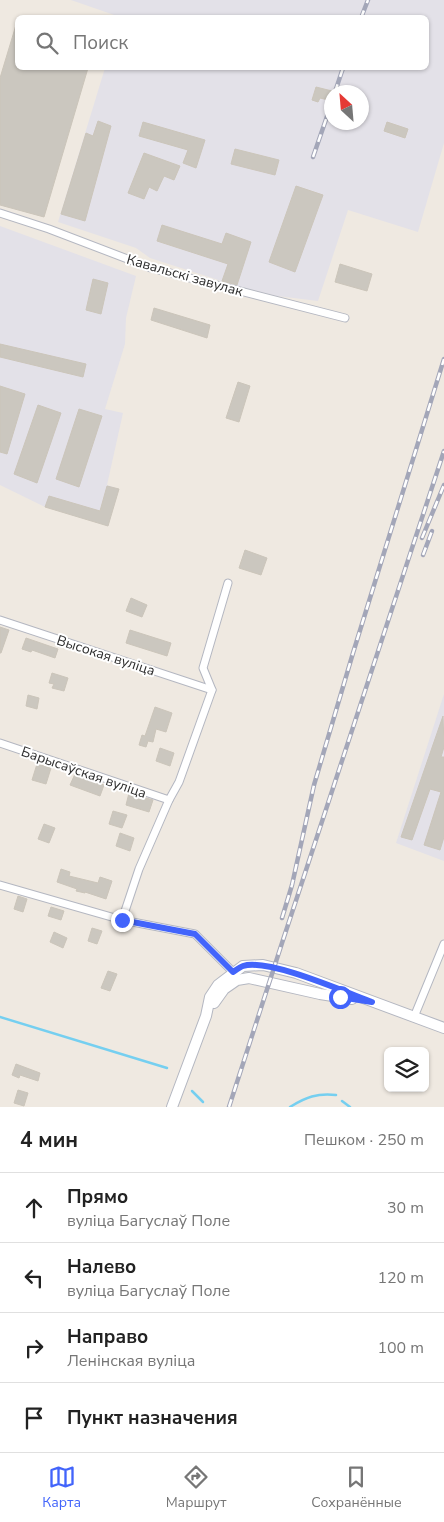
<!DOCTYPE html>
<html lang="ru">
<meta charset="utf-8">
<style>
body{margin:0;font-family:"Nunito Sans",sans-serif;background:#f2f2f2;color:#222}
.controls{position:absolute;right:15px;bottom:15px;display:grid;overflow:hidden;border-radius:8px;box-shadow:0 1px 4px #0004}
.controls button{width:45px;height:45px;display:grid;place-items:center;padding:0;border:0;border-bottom:1px solid #e0e0e0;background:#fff;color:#222;font:25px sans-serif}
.compass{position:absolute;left:324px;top:85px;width:45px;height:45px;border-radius:50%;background:#fff;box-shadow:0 1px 4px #0004;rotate:334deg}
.stop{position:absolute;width:15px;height:15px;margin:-11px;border:4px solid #4264fb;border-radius:50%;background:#fff}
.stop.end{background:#4264fb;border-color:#fff;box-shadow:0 1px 5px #0008}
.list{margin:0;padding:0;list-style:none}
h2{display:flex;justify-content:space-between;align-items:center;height:65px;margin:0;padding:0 20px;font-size:21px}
h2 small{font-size:16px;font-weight:400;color:#767676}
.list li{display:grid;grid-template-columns:32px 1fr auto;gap:15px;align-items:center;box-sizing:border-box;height:70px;padding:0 20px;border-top:1px solid #e0e0e0}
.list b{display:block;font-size:19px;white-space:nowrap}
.list p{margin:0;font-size:16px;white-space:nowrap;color:#767676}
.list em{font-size:16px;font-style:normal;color:#767676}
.icon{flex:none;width:28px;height:28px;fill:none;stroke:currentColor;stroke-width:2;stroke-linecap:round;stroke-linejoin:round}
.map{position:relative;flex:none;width:444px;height:1107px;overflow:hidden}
.search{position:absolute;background:#fff;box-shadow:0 1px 4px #0004;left:15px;right:15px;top:15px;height:55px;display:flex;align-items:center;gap:12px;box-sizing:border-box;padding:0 18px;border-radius:8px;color:#767676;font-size:19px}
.sheet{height:345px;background:#fff}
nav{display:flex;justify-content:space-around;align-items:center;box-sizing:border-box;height:70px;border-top:1px solid #e0e0e0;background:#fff;font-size:14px;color:#767676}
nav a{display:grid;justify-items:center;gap:2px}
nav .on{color:#4264fb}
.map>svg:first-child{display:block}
</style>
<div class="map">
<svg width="444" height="1107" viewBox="0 0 444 1107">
<rect width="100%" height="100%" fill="#efe9e1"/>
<!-- industrial -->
<g fill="#e3e1e8" fill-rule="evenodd">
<path d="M71,0H444V143L418,232L348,210L318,301L277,296L237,286L150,258L136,248L58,222L105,68H426V18L120,17ZM332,92H362V122H332Z"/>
<polygon points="0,226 136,276 126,318 125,344 105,409 123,413 107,485 119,489 108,526 45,507 0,485"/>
<polygon points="444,694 444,861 396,843"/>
</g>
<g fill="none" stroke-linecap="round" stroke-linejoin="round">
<!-- stream -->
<g stroke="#75cff0" stroke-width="2.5">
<polyline points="0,1017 167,1068"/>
<polyline points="192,1091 203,1102"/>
<polyline points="342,1101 350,1107"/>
<path d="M290,1107C306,1097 317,1093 336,1095"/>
</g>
</g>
<!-- building -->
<g fill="#cbc7bf" stroke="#cbc5ba">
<polygon points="16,25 18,25 18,68 88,68 44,217 0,205 0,78"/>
<polygon points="316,87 332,91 332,101 320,98 318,102 312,100"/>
<polygon points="98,121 111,126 85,221 61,214 86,133 93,136"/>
<polygon points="143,122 205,140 196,168 183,163 188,150 139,136"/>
<polygon points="387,122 408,129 405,138 384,131"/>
<polygon points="235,149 279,160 275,175 231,164"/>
<polygon points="144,153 180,166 174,180 164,176 157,191 149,187 144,199 128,193"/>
<polygon points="296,186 323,195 295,272 269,262"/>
<polygon points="162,225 222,244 226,233 251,242 237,285 222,281 228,264 157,241"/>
<polygon points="340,264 372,274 367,291 335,282"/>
<polygon points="93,279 108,283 101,314 86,310"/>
<polygon points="154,308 210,325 207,338 151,320"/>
<polygon points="0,344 86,364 83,377 0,357"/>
<polygon points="238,382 250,386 239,422 226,418"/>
<polygon points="0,386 25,394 7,454 0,452"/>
<polygon points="38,405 61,413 37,483 14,474"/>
<polygon points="79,409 102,416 79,487 56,479"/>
<polygon points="107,486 119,489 108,526 45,507 49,496 100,511"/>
<polygon points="245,550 267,558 261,575 239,568"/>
<polygon points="131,598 147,605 142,617 126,611"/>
<polygon points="0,627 9,630 1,653 0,653"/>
<polygon points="130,630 171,643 167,656 126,643"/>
<polygon points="26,638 58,649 55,658 32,650 31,652 22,649"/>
<polygon points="52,673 68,678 64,691 52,688 54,684 49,683"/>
<polygon points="28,695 39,698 37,709 26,706"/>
<polygon points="155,707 172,713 166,732 156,729 153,742 148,741 146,747 139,745 142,735 145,736"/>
<polygon points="443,716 444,747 441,757 444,757 444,837 440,850 424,845 441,792 430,789 412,840 401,837"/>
<polygon points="160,748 174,753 170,766 156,761"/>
<polygon points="37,764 51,768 46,784 32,780"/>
<polygon points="75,774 104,785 100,796 70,785"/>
<polygon points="129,793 153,800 149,812 126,805"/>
<polygon points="113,811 127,815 122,828 109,824"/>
<polygon points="44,824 55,828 49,843 38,839"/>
<polygon points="120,833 134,838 130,851 116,846"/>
<polygon points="61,869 70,872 69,876 98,883 100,877 112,881 106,899 85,892 85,893 76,891 77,889 57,882"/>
<polygon points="18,896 27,899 23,912 14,909"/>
<polygon points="51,907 64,911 61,920 48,916"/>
<polygon points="92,928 102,931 97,944 88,941"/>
<polygon points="54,932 67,938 63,948 50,942"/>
<polygon points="108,971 117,974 110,991 101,988"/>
<polygon points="16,1064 40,1073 38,1081 20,1075 19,1078 12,1075"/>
<polygon points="18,1090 28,1093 24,1106 14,1103"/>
</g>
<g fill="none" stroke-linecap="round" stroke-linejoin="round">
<defs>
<g id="street">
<polyline points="0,213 49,229 151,268 345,318"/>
<polyline points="0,620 212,690"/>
<polyline points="0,743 169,800"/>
<polyline points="0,885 122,920 195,934 233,972"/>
<polyline points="122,920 139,869 169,800 179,782 212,690 203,668 228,583"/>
<polyline points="414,1017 444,944"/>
</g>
<g id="secondary">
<polyline points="214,1003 224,989 237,980 249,978 320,994 352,999"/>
<polyline points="172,1107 206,1016 210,997 218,985 243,966 263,965 296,973 444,1028"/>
</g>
</defs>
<!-- street casing -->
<use href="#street" stroke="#b4b7c1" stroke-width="9"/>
<!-- secondary casing -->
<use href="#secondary" stroke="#b4b7c1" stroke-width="12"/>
<!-- street -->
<use href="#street" stroke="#fff" stroke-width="7"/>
<!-- secondary -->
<use href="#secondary" stroke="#fff" stroke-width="10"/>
<defs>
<g id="rail">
<polyline points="361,18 368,0"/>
<polyline points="335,92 343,68"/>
<polyline points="313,157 332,102"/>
<polyline points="422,538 444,485"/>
<polyline points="423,555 432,531"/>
<polyline points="282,918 292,885 314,785 353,653 444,359"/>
<polyline points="229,1107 282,943 444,451"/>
</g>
</defs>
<!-- rail casing -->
<use href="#rail" stroke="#a3a6b8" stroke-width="4.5"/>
<!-- rail -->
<use href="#rail" stroke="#fff" stroke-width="2.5" stroke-dasharray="8" stroke-linecap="butt"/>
</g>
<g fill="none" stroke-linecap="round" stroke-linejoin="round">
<!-- route -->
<path stroke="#4264fb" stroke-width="6" d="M122,920L195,934L233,972C236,970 240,967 243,966C268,958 345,992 372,1002L340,997"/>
</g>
<g text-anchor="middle" stroke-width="4" stroke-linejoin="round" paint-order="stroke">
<!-- street labels -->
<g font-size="14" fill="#2e2e2e" stroke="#fff">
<text transform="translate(185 275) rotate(16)" y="5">Кавальскі завулак</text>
<text transform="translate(106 655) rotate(18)" y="5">Высокая вуліца</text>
<text transform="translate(84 772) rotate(19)" y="5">Барысаўская вуліца</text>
</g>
</g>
</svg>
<div class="controls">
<button><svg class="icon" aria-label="layers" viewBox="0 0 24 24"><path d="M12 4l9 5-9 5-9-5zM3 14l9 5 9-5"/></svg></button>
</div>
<svg class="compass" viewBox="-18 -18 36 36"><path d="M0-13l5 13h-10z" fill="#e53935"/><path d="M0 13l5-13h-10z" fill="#767676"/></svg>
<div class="stop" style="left:340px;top:997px"></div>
<div class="stop end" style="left:122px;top:920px"></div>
<div class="search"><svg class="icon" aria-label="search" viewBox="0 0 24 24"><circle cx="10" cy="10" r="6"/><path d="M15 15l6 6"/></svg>Поиск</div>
</div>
<section class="sheet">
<h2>4 мин<small>Пешком · 250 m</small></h2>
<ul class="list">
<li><svg class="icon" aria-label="ahead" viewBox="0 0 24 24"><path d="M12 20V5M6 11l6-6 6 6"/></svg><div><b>Прямо</b><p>вуліца Багуслаў Поле</p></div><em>30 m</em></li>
<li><svg class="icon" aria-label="left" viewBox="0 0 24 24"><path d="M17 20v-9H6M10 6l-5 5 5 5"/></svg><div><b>Налево</b><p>вуліца Багуслаў Поле</p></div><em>120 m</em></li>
<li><svg class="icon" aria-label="right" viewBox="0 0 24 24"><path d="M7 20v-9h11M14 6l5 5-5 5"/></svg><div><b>Направо</b><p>Ленінская вуліца</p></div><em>100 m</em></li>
<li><svg class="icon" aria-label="arrive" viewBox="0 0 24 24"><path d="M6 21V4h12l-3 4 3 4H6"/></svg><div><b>Пункт назначения</b></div></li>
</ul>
</section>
<nav>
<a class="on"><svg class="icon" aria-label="map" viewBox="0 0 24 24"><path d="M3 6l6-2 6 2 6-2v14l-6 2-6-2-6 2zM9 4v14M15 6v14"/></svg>Карта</a>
<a><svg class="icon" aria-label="directions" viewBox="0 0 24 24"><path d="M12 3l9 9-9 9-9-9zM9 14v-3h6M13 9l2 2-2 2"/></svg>Маршрут</a>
<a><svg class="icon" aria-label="saved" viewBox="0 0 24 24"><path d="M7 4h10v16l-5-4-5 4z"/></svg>Сохранённые</a>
</nav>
